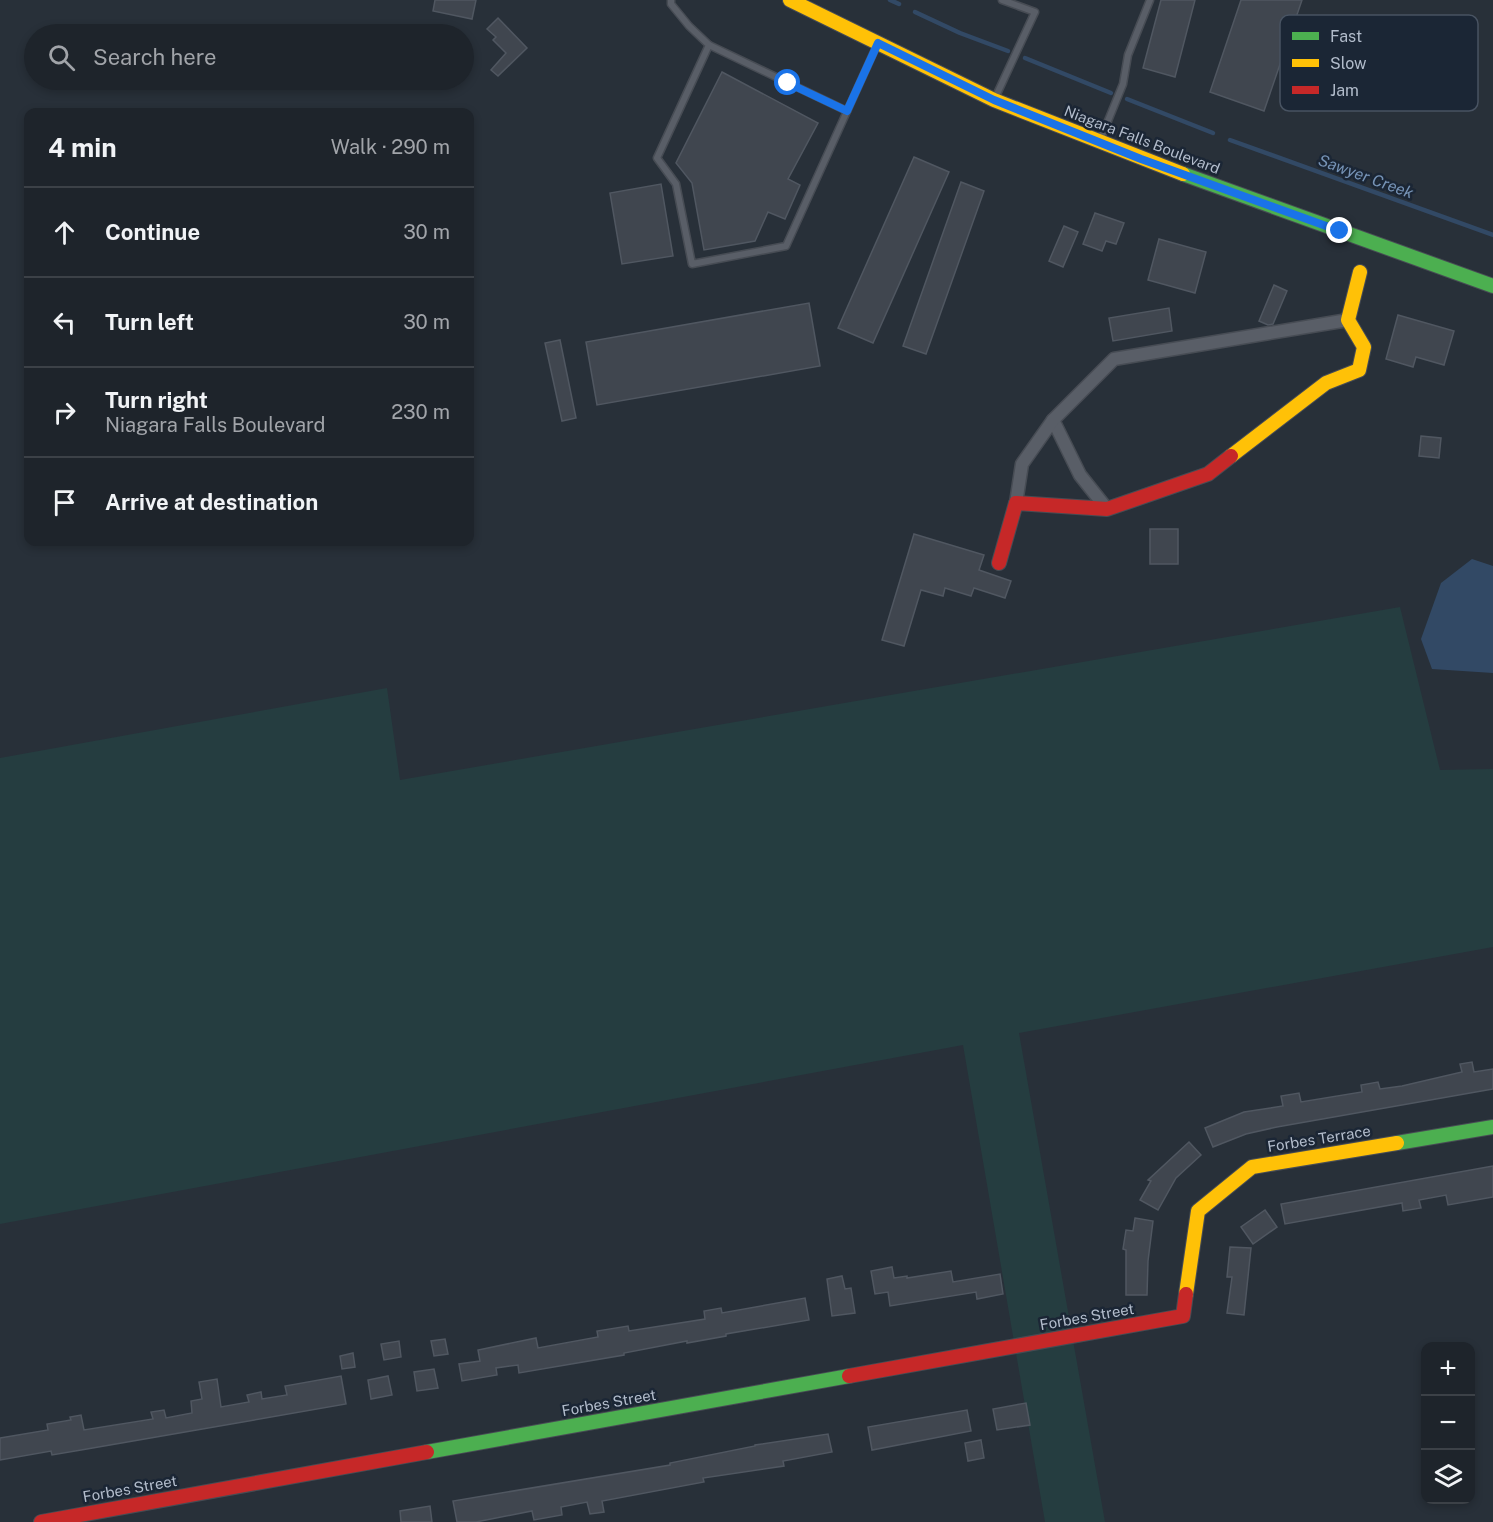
<!DOCTYPE html>
<meta charset="utf-8">
<style>
body{margin:0;font-family:"Public Sans",sans-serif;background:#262c33;color:#f1f3f6}
.controls{position:absolute;right:18px;bottom:18px;display:grid;overflow:hidden;border-radius:12px;box-shadow:0 3px 9px #0003}
.controls button{width:54px;height:54px;display:grid;place-items:center;padding:0;border:0;border-bottom:2px solid #3c4147;background:#1e242b;color:#f1f3f6;font:30px sans-serif}
.stop{position:absolute;width:18px;height:18px;margin:-14px;border:4px solid #1a73e8;border-radius:50%;background:#fff}
.stop.end{background:#1a73e8;border-color:#fff;box-shadow:0 2px 6px #0008}
.list{margin:0;padding:0;list-style:none}
h2{display:flex;justify-content:space-between;align-items:center;height:78px;margin:0;padding:0 24px;font-size:26px}
h2 small{font-size:20px;font-weight:400;color:#a1a4a9}
.list li{display:grid;grid-template-columns:39px 1fr auto;gap:18px;align-items:center;box-sizing:border-box;height:90px;padding:0 24px;border-top:2px solid #3c4147}
.list b{display:block;font-size:22px;white-space:nowrap}
.list p{margin:0;font-size:20px;white-space:nowrap;color:#a1a4a9}
.list em{font-size:20px;font-style:normal;color:#a1a4a9}
.icon{flex:none;width:33px;height:33px;fill:none;stroke:currentColor;stroke-width:2;stroke-linecap:round;stroke-linejoin:round}
.map{position:relative;flex:none;width:1493px;height:1522px;overflow:hidden}
.search{position:absolute;background:#1e242b;box-shadow:0 3px 9px #0003;left:24px;top:24px;width:450px;height:66px;display:flex;align-items:center;gap:15px;box-sizing:border-box;padding:0 21px;border-radius:33px;color:#a1a4a9;font-size:22px}
.panel{position:absolute;background:#1e242b;box-shadow:0 3px 9px #0003;left:24px;top:108px;width:450px;height:438px;border-radius:12px}
.map>svg:first-child{display:block}
</style>
<div class="map">
<svg width="1493" height="1522" viewBox="0 0 1493 1522">
<rect width="100%" height="100%" fill="#283039"/>
<!-- green -->
<polygon fill="#253d40" points="1400,607 1440,770 1493,769 1493,947 1019,1033 1105,1522 1045,1522 963,1045 0,1224 0,758 387,688 400,780"/>
<!-- water -->
<polygon fill="#324965" points="1472,559 1493,566 1493,673 1432,669 1421,639 1441,583"/>
<g fill="none" stroke-linecap="round" stroke-linejoin="round">
<!-- stream -->
<g stroke="#324965" stroke-width="4.5">
<polyline points="890,0 899,4"/>
<polyline points="915,12 960,33 1008,51"/>
<polyline points="1025,58 1111,93"/>
<polyline points="1127,99 1213,133"/>
<polyline points="1230,140 1493,235"/>
</g>
</g>
<!-- building -->
<g fill="#40464f" stroke="#505761" stroke-width="1.5">
<polygon points="435,0 476,0 472,19 433,11"/>
<polygon points="1161,0 1195,0 1175,77 1143,68"/>
<polygon points="1241,0 1302,0 1264,111 1210,92"/>
<polygon points="498,18 527,48 498,76 491,70 506,53 493,40 496,37 487,29"/>
<polygon points="722,72 818,123 788,179 800,185 785,219 768,212 755,241 704,250 692,183 676,163"/>
<polygon points="914,157 949,172 873,343 838,328"/>
<polygon points="961,182 984,191 926,354 903,346"/>
<polygon points="661,184 673,256 622,264 610,193"/>
<polygon points="1095,213 1124,223 1116,244 1106,241 1102,251 1083,244"/>
<polygon points="1064,226 1078,232 1063,267 1049,261"/>
<polygon points="1159,239 1206,252 1195,293 1148,280"/>
<polygon points="1274,285 1287,291 1273,324 1268,325 1259,321"/>
<polygon points="809,303 820,366 597,405 586,342"/>
<polygon points="1169,308 1172,331 1113,341 1109,318"/>
<polygon points="1398,315 1454,331 1444,365 1416,357 1413,367 1386,359"/>
<polygon points="560,340 576,418 562,421 545,343"/>
<polygon points="1421,436 1441,438 1439,458 1419,456"/>
<rect x="1150" y="529" width="28" height="35"/>
<polygon points="914,534 984,555 979,570 1011,581 1005,598 974,588 971,596 945,588 943,596 921,590 904,646 882,640"/>
<polygon points="1472,1062 1474,1072 1493,1069 1493,1089 1277,1127 1246,1134 1213,1147 1205,1128 1244,1112 1283,1106 1281,1096 1299,1093 1301,1102 1362,1092 1361,1085 1378,1082 1380,1089 1402,1086 1462,1072 1460,1064"/>
<polygon points="1189,1142 1201,1155 1176,1178 1158,1210 1140,1200 1151,1181 1148,1180"/>
<polygon points="1493,1166 1493,1197 1448,1205 1446,1195 1419,1200 1421,1208 1403,1211 1402,1203 1285,1224 1281,1204"/>
<polygon points="1265,1210 1277,1227 1253,1244 1241,1227"/>
<polygon points="1135,1218 1153,1221 1148,1261 1147,1295 1126,1295 1126,1250 1123,1249 1126,1230 1133,1231"/>
<polygon points="1230,1247 1251,1248 1244,1315 1227,1313 1232,1277 1227,1277"/>
<polygon points="892,1267 894,1278 907,1276 907,1278 951,1271 953,1282 1000,1274 1003,1294 977,1299 976,1292 890,1306 888,1292 875,1294 871,1271"/>
<polygon points="842,1276 845,1289 851,1288 855,1313 832,1316 827,1279"/>
<polygon points="805,1298 809,1320 726,1334 726,1336 687,1343 687,1341 624,1353 624,1355 519,1373 518,1365 496,1368 497,1375 462,1381 459,1364 480,1361 478,1350 536,1338 538,1348 598,1337 597,1331 628,1326 629,1331 705,1319 704,1311 721,1308 722,1313"/>
<polygon points="445,1339 448,1354 434,1356 431,1341"/>
<polygon points="399,1341 401,1357 384,1360 381,1344"/>
<polygon points="353,1353 355,1367 342,1369 340,1356"/>
<polygon points="434,1369 438,1388 417,1391 414,1372"/>
<polygon points="341,1376 346,1404 87,1449 52,1455 51,1451 0,1460 0,1438 48,1430 47,1424 71,1420 70,1417 81,1415 84,1430 153,1419 151,1412 164,1410 166,1418 192,1413 191,1401 202,1399 199,1382 217,1379 221,1407 249,1402 247,1395 261,1392 262,1399 287,1395 285,1386"/>
<polygon points="388,1376 392,1395 371,1399 368,1380"/>
<polygon points="1026,1403 1030,1425 997,1430 993,1409"/>
<polygon points="967,1410 971,1431 872,1450 868,1427"/>
<polygon points="828,1434 832,1452 783,1461 784,1466 703,1478 704,1482 602,1501 604,1512 590,1514 587,1502 561,1507 562,1515 534,1520 532,1511 476,1522 457,1522 453,1501 670,1465 670,1463 755,1446 755,1445"/>
<polygon points="981,1440 984,1458 968,1461 965,1443"/>
<polygon points="430,1506 432,1522 401,1522 400,1511"/>
</g>
<g fill="none" stroke-linecap="round" stroke-linejoin="round">
<defs>
<g id="lane">
<polyline points="671,0 671,4 689,26 709,45 657,158 676,184 692,264 786,246 877,45"/>
<polyline points="709,45 847,111"/>
<polyline points="996,96 1035,12 1002,0"/>
<polyline points="1101,138 1123,84 1128,55 1150,0"/>
</g>
<g id="street">
<polyline points="1053,420 1080,475 1107,509"/>
<polyline points="1016,503 1022,464 1053,420 1114,359 1348,320"/>
</g>
<g id="fast">
<polyline points="1183,174 1493,286"/>
<polyline points="1397,1143 1493,1127"/>
<polyline points="427,1452 849,1376"/>
</g>
<g id="slow">
<polyline points="790,0 994,100 1183,174"/>
<polyline points="1231,456 1326,383 1359,370 1364,347 1348,320 1360,272"/>
<polyline points="1186,1294 1198,1211 1252,1167 1397,1143"/>
</g>
<g id="jam">
<polyline points="999,563 1016,503 1107,509 1208,474 1231,456"/>
<polyline points="849,1376 1183,1316 1186,1294"/>
<polyline points="41,1522 427,1452"/>
</g>
</defs>
<!-- lane casing -->
<use href="#lane" stroke="#474c54" stroke-width="9"/>
<!-- street casing -->
<use href="#street" stroke="#474c54" stroke-width="15"/>
<!-- fast casing -->
<use href="#fast" stroke="#474c54" stroke-width="16"/>
<!-- slow casing -->
<use href="#slow" stroke="#474c54" stroke-width="16"/>
<!-- jam casing -->
<use href="#jam" stroke="#474c54" stroke-width="16"/>
<!-- lane -->
<use href="#lane" stroke="#595e67" stroke-width="6"/>
<!-- street -->
<use href="#street" stroke="#595e67" stroke-width="12"/>
<!-- fast -->
<use href="#fast" stroke="#4caf50" stroke-width="14"/>
<!-- slow -->
<use href="#slow" stroke="#ffc107" stroke-width="14"/>
<!-- jam -->
<use href="#jam" stroke="#c62828" stroke-width="14"/>
</g>
<g fill="none" stroke-linecap="round" stroke-linejoin="round">
<!-- route -->
<polyline stroke="#1a73e8" stroke-width="8" points="788,83 847,111 878,43 994,100 1141,159 1340,231"/>
</g>
<g text-anchor="middle" stroke-width="5" stroke-linejoin="round" paint-order="stroke">
<!-- street labels -->
<g font-size="15" fill="#b2bccb" stroke="#1b2635">
<text transform="translate(1142 140) rotate(21)" y="5">Niagara Falls Boulevard</text>
<text transform="translate(1319 1139) rotate(-9)" y="5">Forbes Terrace</text>
<text transform="translate(1087 1317) rotate(-10)" y="5">Forbes Street</text>
<text transform="translate(609 1403) rotate(-10)" y="5">Forbes Street</text>
<text transform="translate(130 1489) rotate(-10)" y="5">Forbes Street</text>
</g>
<!-- water labels -->
<g font-size="16" font-style="italic" fill="#7693b6" stroke="#1b2635">
<text transform="translate(1366 176) rotate(20)" y="6">Sawyer Creek</text>
</g>
</g>
<!-- legend -->
<rect x="1280" y="15" width="198" height="96" rx="9" fill="#1b2635" stroke="#485362" stroke-width="1.5"/>
<rect x="1292" y="32" width="27" height="8" fill="#4caf50"/>
<rect x="1292" y="59" width="27" height="8" fill="#ffc107"/>
<rect x="1292" y="86" width="27" height="8" fill="#c62828"/>
<g font-size="16" fill="#b2bccb">
<text x="1330" y="42">Fast</text>
<text x="1330" y="69">Slow</text>
<text x="1330" y="96">Jam</text>
</g>
</svg>
<div class="controls">
<button>+</button>
<button>−</button>
<button><svg class="icon" aria-label="layers" viewBox="0 0 24 24"><path d="M12 4l9 5-9 5-9-5zM3 14l9 5 9-5"/></svg></button>
</div>
<div class="stop" style="left:788px;top:83px"></div>
<div class="stop end" style="left:1340px;top:231px"></div>
<div class="search"><svg class="icon" aria-label="search" viewBox="0 0 24 24"><circle cx="10" cy="10" r="6"/><path d="M15 15l6 6"/></svg>Search here</div>
<section class="panel">
<h2>4 min<small>Walk · 290 m</small></h2>
<ul class="list">
<li><svg class="icon" aria-label="ahead" viewBox="0 0 24 24"><path d="M12 20V5M6 11l6-6 6 6"/></svg><div><b>Continue</b></div><em>30 m</em></li>
<li><svg class="icon" aria-label="left" viewBox="0 0 24 24"><path d="M17 20v-9H6M10 6l-5 5 5 5"/></svg><div><b>Turn left</b></div><em>30 m</em></li>
<li><svg class="icon" aria-label="right" viewBox="0 0 24 24"><path d="M7 20v-9h11M14 6l5 5-5 5"/></svg><div><b>Turn right</b><p>Niagara Falls Boulevard</p></div><em>230 m</em></li>
<li><svg class="icon" aria-label="arrive" viewBox="0 0 24 24"><path d="M6 21V4h12l-3 4 3 4H6"/></svg><div><b>Arrive at destination</b></div></li>
</ul>
</section>
</div>
